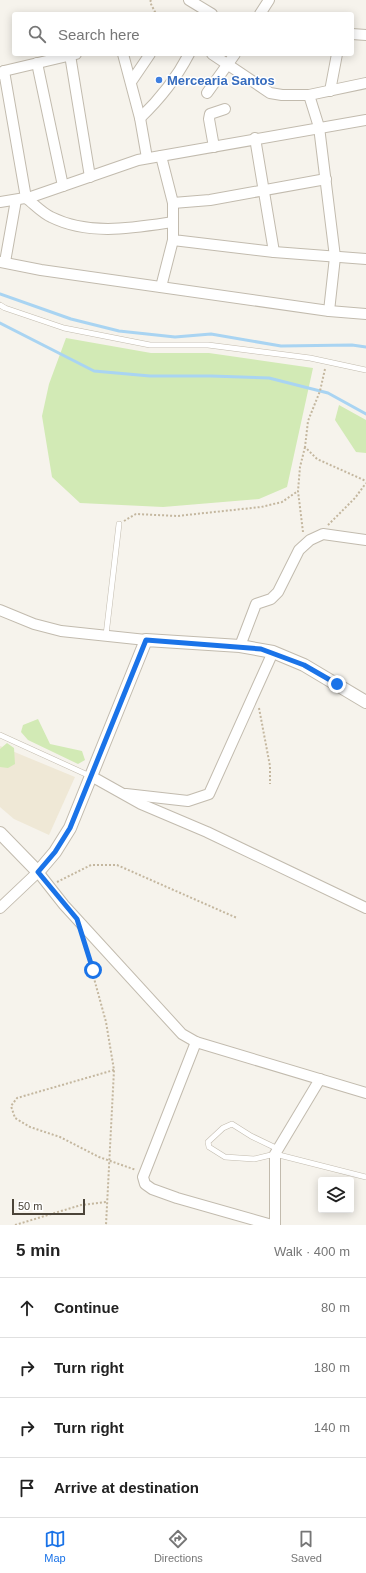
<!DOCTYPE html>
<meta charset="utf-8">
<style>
body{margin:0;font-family:Helvetica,sans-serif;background:#f2f2f2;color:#222}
.controls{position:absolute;right:12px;bottom:12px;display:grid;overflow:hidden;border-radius:4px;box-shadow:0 2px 10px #0003}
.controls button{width:36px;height:36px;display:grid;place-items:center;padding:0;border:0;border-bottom:1px solid #e0e0e0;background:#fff;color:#222;font:20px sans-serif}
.scale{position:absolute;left:12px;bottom:10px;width:73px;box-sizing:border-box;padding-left:4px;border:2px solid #4b4439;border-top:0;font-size:11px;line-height:14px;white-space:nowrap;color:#4b4439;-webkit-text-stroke:3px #fff;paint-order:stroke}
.stop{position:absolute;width:12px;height:12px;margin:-9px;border:3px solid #1a73e8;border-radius:50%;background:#fff}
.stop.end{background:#1a73e8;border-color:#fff;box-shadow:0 1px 4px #0008}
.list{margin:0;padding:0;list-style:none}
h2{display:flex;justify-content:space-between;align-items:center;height:52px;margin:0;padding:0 16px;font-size:17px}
h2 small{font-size:13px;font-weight:400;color:#767676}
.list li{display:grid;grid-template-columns:26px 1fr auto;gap:12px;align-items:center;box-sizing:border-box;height:60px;padding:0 16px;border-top:1px solid #e0e0e0}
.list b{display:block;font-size:15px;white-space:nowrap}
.list em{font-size:13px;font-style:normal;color:#767676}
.icon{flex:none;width:22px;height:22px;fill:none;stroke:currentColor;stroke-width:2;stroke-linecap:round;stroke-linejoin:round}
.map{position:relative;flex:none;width:366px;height:1225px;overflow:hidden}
.search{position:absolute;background:#fff;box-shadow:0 2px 10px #0003;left:12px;right:12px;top:12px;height:44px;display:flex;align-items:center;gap:10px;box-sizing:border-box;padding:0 14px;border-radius:4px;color:#767676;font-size:15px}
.sheet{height:292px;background:#fff}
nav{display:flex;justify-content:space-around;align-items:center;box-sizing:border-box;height:56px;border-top:1px solid #e0e0e0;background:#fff;font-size:11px;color:#767676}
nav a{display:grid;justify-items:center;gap:2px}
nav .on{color:#1a73e8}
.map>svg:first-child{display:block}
</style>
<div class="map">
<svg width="366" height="1225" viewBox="0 0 366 1225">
<rect width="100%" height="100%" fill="#f6f3ec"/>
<!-- education -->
<polygon fill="#efe8d6" points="0,746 75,777 49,835 14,819 0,807"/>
<!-- green -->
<g fill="#d2eab5">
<polygon points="66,338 151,353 209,353 313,368 287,487 259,499 163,507 80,503 52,477 42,416 49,384"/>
<polygon points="339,405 366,420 366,453 356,452 335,420"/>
<polygon points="38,719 50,744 82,751 85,760 78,764 28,740 21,732 23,725"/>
<polygon points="7,743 14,748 15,764 8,768 0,767 0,749"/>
</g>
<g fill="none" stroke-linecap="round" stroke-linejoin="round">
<!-- stream -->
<g stroke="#a9d4f2" stroke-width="3">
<polyline points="0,294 71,319 119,331 175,337 211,334 281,346 352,345 366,347"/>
<polyline points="0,323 94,371 150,376 211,376 269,378 328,393 366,414"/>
</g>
<defs>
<g id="service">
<polyline points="0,305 5,308 64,328 150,345 208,345 310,358 366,370"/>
<polyline points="106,635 119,524"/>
<polyline points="0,735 90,776"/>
<polyline points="278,1149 251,1136 232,1124 223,1128 208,1142 209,1147 225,1157 254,1159 275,1154 366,1177"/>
</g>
<g id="minor">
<polyline points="189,0 212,14"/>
<polyline points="260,14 269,0"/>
<polyline points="352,34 366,35"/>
<polyline points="123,54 140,118 147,158"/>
<polyline points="212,54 270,93 282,95 309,95 319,127 335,257 329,311"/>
<polyline points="70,55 90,177"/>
<polyline points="37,63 63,186"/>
<path d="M4,71L26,198C34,204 42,213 51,217C89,236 133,228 173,222"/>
<polyline points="0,74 4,71 76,54"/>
<polyline points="131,82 150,54"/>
<polyline points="330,91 337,54"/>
<polyline points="207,93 235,54"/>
<polyline points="309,95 366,83"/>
<path d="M140,118C160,99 176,79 189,54"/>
<polyline points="255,138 274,252"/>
<polyline points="214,147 209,119 210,114 225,109"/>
<polyline points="161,156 173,203 173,240 274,252 366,259"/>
<polyline points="0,202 31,197 138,160 366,120"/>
<polyline points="173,203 210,200 326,179"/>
<polyline points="0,262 41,270 329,311 366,314"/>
<polyline points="5,262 16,200"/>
<polyline points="161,287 173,240"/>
<polyline points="0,610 34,624 61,631 146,640"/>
<polyline points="240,646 256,604 271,599 278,592 299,550 310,540 323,534 366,540"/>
<polyline points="91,776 141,804 207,832 366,908"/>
<polyline points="126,794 188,801 209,794 273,652"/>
<polyline points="0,908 38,872 64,905 182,1034 196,1042 366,1093"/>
<polyline points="196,1042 143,1177 145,1184 152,1189 177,1198 272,1225"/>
<polyline points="275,1225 275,1154 320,1079"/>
</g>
<polyline id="tertiary" points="0,833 38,872 55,852 70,828 146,640 240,646 273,652 304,665 366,702"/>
</defs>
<!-- service casing -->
<use href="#service" stroke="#c2bbae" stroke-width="6"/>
<!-- minor casing -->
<use href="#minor" stroke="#c2bbae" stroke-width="12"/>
<!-- tertiary casing -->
<use href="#tertiary" stroke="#c2bbae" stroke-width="14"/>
<!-- path -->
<g stroke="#c4b79f" stroke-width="2" stroke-dasharray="2 2" stroke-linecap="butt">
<polyline points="151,0 150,2 156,14"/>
<polyline points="325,369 320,391 308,421 305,447 317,459 366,481"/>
<polyline points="124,521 136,514 177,516 261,507 282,502 298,491"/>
<polyline points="328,525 355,498 366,483"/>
<polyline points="303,532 298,491 300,467 305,447"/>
<polyline points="259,708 270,766 270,784"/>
<polyline points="57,882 91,865 117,865 237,918"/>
<polyline points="84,942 106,1022 114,1070 106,1225"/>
<polyline points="114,1070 17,1098 11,1106 15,1118 30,1127 60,1137 99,1157 136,1170"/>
<polyline points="15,1225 81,1205 106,1202"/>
</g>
<!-- service -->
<use href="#service" stroke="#fff" stroke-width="5"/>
<!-- minor -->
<use href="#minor" stroke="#fff" stroke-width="10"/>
<!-- tertiary -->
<use href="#tertiary" stroke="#fff" stroke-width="12"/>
</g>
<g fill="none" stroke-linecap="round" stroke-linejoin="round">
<!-- route -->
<polyline stroke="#1a73e8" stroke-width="5" points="93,970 77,919 38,872 55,852 70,828 146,640 261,649 304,665 337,684"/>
</g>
<!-- markers -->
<circle fill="#3f7fe0" stroke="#fff" stroke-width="1.5" cx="159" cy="80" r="4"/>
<g text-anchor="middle" stroke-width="3" stroke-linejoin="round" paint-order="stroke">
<!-- shop labels -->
<g font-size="13" font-weight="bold" fill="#366cbe" stroke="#fff" text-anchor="start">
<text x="167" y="85">Mercearia Santos</text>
</g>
</g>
</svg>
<div class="controls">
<button><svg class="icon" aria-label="layers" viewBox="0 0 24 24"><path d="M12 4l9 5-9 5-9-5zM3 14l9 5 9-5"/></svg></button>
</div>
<div class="scale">50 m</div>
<div class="stop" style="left:93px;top:970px"></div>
<div class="stop end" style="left:337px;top:684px"></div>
<div class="search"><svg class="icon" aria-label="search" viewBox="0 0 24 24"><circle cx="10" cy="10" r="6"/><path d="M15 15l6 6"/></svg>Search here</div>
</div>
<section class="sheet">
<h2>5 min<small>Walk · 400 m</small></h2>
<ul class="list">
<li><svg class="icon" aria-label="ahead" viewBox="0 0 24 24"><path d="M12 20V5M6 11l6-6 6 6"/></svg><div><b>Continue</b></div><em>80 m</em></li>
<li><svg class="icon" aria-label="right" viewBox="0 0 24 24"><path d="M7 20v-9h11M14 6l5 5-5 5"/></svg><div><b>Turn right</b></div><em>180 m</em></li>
<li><svg class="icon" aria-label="right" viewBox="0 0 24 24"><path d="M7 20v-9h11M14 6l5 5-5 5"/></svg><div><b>Turn right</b></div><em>140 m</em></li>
<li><svg class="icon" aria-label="arrive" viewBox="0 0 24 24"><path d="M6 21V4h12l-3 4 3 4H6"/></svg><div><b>Arrive at destination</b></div></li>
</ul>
</section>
<nav>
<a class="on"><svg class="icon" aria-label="map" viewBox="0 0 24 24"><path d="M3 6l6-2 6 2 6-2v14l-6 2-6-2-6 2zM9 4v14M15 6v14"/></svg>Map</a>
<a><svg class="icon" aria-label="directions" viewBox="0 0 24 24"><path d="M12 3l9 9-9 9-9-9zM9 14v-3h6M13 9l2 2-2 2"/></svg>Directions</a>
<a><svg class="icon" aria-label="saved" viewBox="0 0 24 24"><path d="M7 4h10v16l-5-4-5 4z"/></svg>Saved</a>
</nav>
